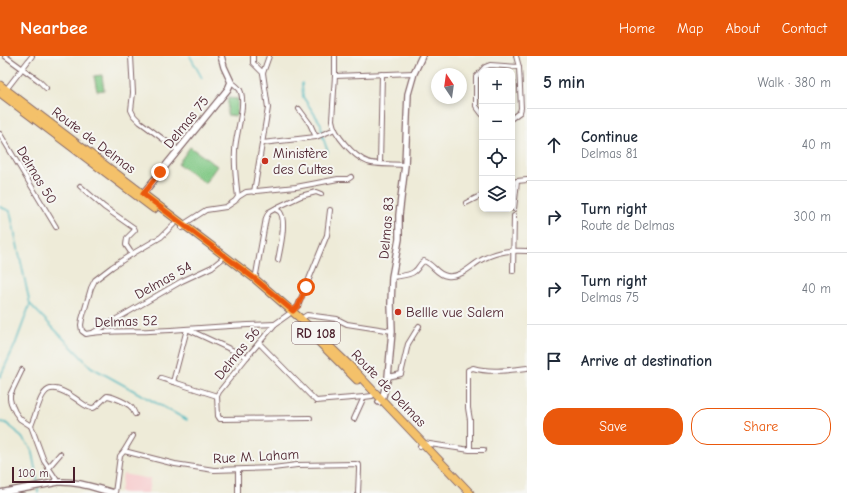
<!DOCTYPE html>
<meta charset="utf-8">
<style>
body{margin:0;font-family:"Comic Neue",sans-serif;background:#f6f6f7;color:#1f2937}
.controls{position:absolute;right:12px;top:12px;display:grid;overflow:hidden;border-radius:8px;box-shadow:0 2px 6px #0003}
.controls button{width:36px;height:36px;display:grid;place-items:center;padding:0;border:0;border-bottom:1px solid #e0e1e3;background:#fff;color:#1f2937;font:20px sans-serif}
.compass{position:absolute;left:431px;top:12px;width:36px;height:36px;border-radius:50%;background:#fff;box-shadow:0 2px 6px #0003;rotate:347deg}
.scale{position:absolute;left:12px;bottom:10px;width:63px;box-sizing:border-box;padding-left:4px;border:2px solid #4a1f2b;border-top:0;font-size:11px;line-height:14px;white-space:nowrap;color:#4a1f2b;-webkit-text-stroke:3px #f6f6f2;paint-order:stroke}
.stop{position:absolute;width:12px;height:12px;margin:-9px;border:3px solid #ea580c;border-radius:50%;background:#fff}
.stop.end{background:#ea580c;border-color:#fff;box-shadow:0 1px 4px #0008}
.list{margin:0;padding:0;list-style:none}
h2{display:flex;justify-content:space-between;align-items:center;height:52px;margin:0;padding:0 16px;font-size:17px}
h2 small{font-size:13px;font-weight:400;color:#747a83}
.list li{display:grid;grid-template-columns:26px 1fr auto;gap:12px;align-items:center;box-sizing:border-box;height:72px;padding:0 16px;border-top:1px solid #e0e1e3}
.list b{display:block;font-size:15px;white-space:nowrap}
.list p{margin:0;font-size:13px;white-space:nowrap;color:#747a83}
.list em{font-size:13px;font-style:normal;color:#747a83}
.actions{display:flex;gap:8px;padding:12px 16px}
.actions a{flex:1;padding:9px 0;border:1px solid #ea580c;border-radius:16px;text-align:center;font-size:14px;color:#ea580c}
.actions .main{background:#ea580c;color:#fff}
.icon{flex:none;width:22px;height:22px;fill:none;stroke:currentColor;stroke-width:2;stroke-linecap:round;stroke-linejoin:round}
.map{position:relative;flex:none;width:527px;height:437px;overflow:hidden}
header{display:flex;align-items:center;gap:24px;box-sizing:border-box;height:56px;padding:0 20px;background:#ea580c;color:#fff}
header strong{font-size:19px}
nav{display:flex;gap:22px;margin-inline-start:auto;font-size:14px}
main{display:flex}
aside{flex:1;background:#fff}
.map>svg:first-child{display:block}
</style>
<header>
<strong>Nearbee</strong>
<nav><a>Home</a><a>Map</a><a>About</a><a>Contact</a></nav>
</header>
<main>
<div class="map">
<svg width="527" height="437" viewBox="0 0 527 437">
<rect width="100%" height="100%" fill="#f6f6f2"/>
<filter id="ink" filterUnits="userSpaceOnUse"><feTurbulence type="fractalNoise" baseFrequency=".025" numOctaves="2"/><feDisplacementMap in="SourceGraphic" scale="8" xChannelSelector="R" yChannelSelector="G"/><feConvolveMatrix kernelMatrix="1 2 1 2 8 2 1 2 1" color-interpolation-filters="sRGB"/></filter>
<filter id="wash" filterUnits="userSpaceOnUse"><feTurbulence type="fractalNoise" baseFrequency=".012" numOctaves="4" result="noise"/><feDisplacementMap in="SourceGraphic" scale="16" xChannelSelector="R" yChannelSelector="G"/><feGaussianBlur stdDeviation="0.9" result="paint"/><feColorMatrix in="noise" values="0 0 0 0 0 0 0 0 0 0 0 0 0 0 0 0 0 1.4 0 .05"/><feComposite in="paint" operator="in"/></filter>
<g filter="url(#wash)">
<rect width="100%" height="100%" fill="#eeebd8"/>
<!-- built -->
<polygon fill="#f7cfd0" points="123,418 150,423 148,437 126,437 120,436"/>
<!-- green -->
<g fill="#80c884" stroke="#657458">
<polygon points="102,19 104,34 97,35 94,20"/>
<polygon points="228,42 238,43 236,60 227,59"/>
<polygon points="190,91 217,110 205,127 178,108"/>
</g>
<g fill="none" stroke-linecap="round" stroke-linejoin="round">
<!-- stream -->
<g stroke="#45b5bd" stroke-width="1.5">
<polyline points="190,0 202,22"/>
<polyline points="302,27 303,41 321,68 322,79 328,96"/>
<polyline points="0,151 10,155 30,248 15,289 0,321"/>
<polyline points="30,248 91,311 187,364"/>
<polyline points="0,366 6,367 16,375 31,392 38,427"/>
<polyline points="38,437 38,431"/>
</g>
</g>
</g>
<g filter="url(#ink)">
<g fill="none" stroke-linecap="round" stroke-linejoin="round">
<defs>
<g id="minor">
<polyline points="5,0 38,24 46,32"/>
<polyline points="131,0 133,37 131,54 134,60 140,66 178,94"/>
<polyline points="253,0 253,7 263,17 269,0"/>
<path d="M335,0V20L332,64C334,79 354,101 368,106C374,109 397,108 405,109"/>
<polyline points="335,20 414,17"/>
<path d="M231,26C234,28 238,31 240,34C247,47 235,80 235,95C234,110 236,126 238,141"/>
<polyline points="5,35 32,0"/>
<polyline points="299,53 310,68 316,81"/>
<polyline points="482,58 476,50 476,21 485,11 490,9 519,11"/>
<polyline points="512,62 520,56 521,52 519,11 516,0"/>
<polyline points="0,78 56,171"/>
<polyline points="262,87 316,81 335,73"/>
<polyline points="380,107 382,18"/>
<polyline points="512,127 517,125 527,124"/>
<polyline points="80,130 104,151 134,172 135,174 127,182 126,189 132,198"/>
<polyline points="254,136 268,52 263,17"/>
<polyline points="466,147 482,139"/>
<path d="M275,153C277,154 279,155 280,156C287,165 280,193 278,204"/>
<polyline points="514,153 517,125"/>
<path d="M175,167L161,181L132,198L112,211L95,224L91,232L82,263L81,269L82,275L86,278C107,274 129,276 150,275C192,273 233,269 275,268"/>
<polyline points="182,172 184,168 206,154 226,151 235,145 238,141 246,136 296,131 338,123 348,123 351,121"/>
<polyline points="513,215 514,160"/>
<path d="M392,221C399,220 410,220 415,215C419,212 419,208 424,205C433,208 437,219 447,220C463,222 471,208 485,202C500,195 511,194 527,195"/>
<polyline points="255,224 266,162 269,156 280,150 301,140 316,136 321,138"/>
<polyline points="293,255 298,250 327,179 330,154"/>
<polyline points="289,258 275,268 247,301 219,336 217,340 218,360 220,363 310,362"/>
<polyline points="301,263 307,259 337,263 347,268 392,275"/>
<polyline points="94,276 182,225 212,211 222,203"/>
<polyline points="259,287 316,345 364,341"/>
<polyline points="22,314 10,339 10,343 11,347 15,356 20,363 31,370 44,405 58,426"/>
<polyline points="388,321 401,318 408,288 419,270"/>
<polyline points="161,322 217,340"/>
<polyline points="173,326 187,273 247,301"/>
<polyline points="354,363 364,341 372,340"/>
<path d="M31,370C43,339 42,318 79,345C83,348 88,352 93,352C97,351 103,343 107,340C114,341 128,347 132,352C133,354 134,356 135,358"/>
<polyline points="420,390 423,387 470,394 484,394"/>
<path d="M470,394V364L468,352V314L473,312C490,317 510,314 527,312"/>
<polyline points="124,395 133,380"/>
<polyline points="48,412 60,398"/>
<polyline points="115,437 120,400 124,395 175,408 214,414 273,412 297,409 355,408 359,409 359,414 358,437"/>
<polyline points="238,437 238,414"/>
</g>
<g id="tertiary">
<polyline points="141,140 228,33 231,26 224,11 221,0"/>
<polyline points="379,346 383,340 388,321 392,275 391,248 392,221 399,183 399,159 405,109 408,38 414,17 422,0"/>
<path d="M0,437L58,426C77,425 95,432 114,437"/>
</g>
<g id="primary">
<polyline points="0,29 255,223 301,263 349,309 470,437"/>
<polyline points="0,37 154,153"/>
<polyline points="315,282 357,324"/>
</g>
</defs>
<!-- minor casing -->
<use href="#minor" stroke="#836668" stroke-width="6"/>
<!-- tertiary casing -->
<use href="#tertiary" stroke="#836668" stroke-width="8"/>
<!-- primary casing -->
<use href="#primary" stroke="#836668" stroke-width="9"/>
<!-- minor -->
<use href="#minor" stroke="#fff" stroke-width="4"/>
<!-- tertiary -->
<use href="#tertiary" stroke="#fff" stroke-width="5.5"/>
<!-- primary -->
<use href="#primary" stroke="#f4c16a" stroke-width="7"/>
</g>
</g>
<g fill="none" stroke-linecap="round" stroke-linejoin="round" filter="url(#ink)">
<!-- route -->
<polyline stroke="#ea580c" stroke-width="5" points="160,116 143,138 255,223 293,255 298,250 306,231"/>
</g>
<!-- markers -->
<g fill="#c8321e" stroke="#f6f6f2" stroke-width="1.5">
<circle cx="265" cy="105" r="4"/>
<circle cx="398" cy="256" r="4"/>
</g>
<g text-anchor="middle" stroke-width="4" stroke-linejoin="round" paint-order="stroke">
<!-- shield labels -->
<rect fill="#f6f6f2" stroke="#7e6067" stroke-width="1" x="292" y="266" width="48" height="22" rx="3"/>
<g font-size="13" font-weight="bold" fill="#4a1f2b">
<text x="316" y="282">RD 108</text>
</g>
<!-- street labels -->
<g font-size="14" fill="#4a1f2b" stroke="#f6f6f2">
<text transform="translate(186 66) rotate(-51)" y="5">Delmas 75</text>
<text transform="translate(94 84) rotate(37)" y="5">Route de Delmas</text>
<text transform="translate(37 119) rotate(59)" y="5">Delmas 50</text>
<text transform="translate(386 172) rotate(-85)" y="5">Delmas 83</text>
<text transform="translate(163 224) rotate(-29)" y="5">Delmas 54</text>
<text transform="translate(126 265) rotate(-2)" y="5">Delmas 52</text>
<text transform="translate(237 297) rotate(-51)" y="5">Delmas 56</text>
<text transform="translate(389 332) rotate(46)" y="5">Route de Delmas</text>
<text transform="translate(256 400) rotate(-3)" y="5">Rue M. Laham</text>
</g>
<!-- poi labels -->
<g font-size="14" fill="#4a1f2b" stroke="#f6f6f2" text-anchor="start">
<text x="273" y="102">Ministère<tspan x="273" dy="16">des Cultes</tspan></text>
<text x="406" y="261">Bellle vue Salem</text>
</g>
</g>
</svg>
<div class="controls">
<button>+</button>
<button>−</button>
<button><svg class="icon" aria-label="locate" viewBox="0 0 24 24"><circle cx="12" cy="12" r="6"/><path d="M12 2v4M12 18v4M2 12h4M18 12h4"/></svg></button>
<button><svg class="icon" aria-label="layers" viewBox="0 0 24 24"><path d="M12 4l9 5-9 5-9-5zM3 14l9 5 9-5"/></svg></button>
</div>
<svg class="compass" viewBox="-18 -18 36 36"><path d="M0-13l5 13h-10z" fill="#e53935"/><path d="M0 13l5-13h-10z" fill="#747a83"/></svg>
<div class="scale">100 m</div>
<div class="stop" style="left:306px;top:231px"></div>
<div class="stop end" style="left:160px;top:116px"></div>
</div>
<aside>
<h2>5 min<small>Walk · 380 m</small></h2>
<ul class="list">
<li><svg class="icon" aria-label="ahead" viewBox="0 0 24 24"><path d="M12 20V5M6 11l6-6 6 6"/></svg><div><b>Continue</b><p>Delmas 81</p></div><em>40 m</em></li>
<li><svg class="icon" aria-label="right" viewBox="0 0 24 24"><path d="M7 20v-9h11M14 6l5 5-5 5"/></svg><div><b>Turn right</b><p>Route de Delmas</p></div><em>300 m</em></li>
<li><svg class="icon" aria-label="right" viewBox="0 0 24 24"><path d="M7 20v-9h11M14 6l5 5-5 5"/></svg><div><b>Turn right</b><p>Delmas 75</p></div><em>40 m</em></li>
<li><svg class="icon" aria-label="arrive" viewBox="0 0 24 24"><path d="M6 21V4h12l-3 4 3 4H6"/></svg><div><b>Arrive at destination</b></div></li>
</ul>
<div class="actions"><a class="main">Save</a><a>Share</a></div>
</aside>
</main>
